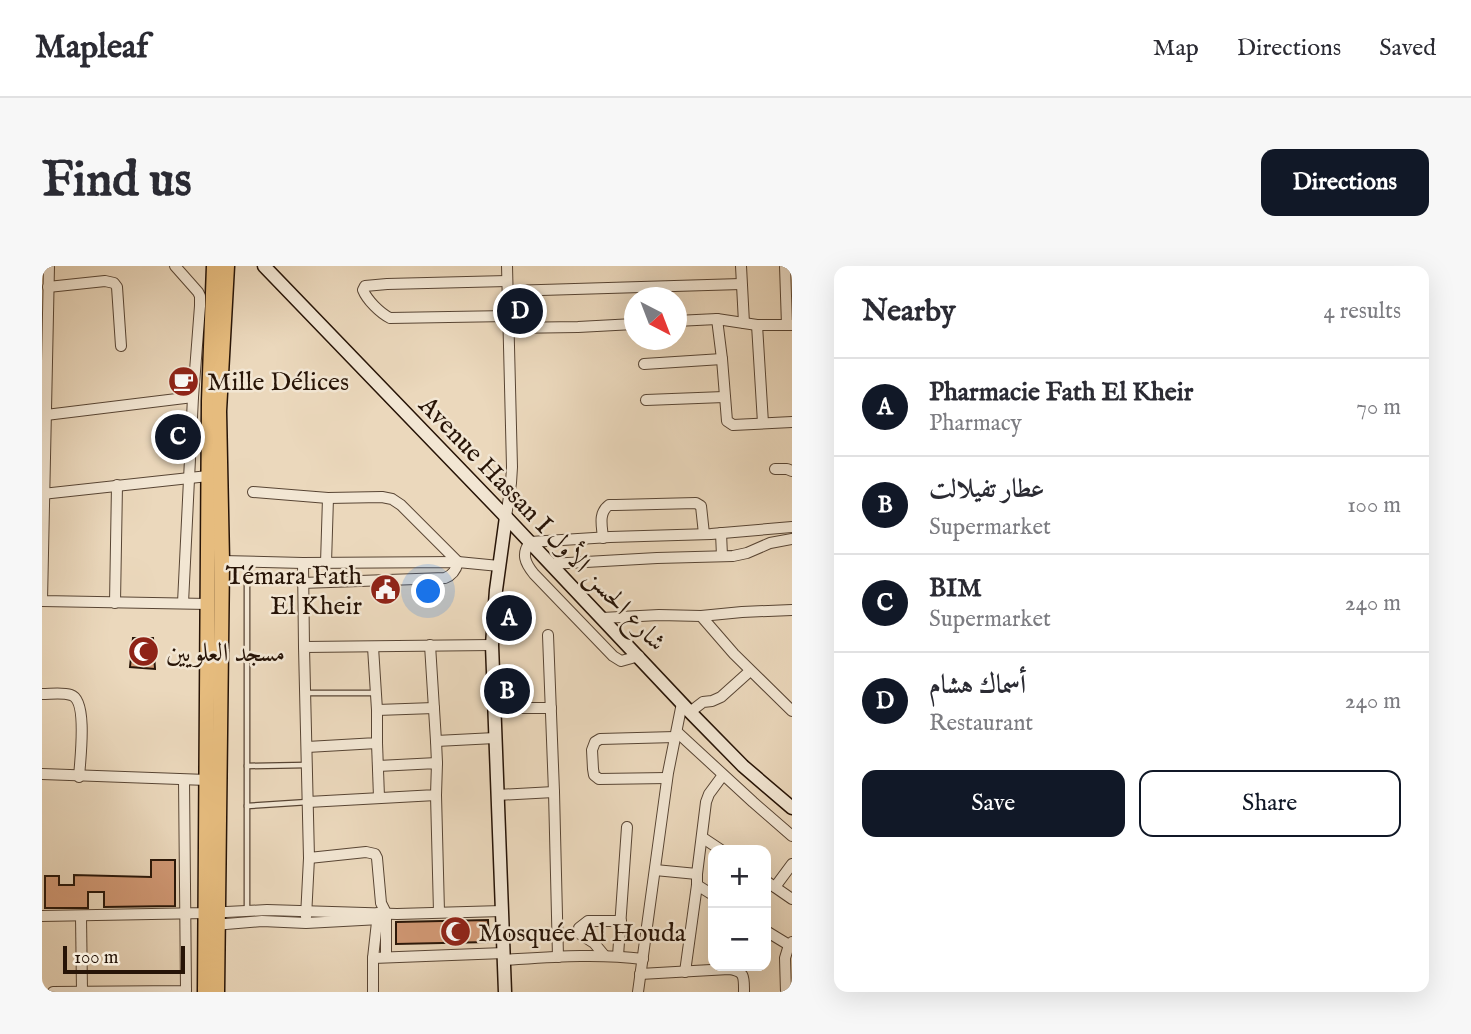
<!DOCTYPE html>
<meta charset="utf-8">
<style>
body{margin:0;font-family:"IM FELL English",Amiri,serif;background:#f7f7f7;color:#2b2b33}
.controls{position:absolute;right:21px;bottom:21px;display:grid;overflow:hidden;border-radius:14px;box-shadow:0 7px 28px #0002}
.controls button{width:63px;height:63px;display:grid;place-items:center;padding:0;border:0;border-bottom:2px solid #e1e1e2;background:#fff;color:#2b2b33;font:35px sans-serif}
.compass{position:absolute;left:582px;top:21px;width:63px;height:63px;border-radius:50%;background:#fff;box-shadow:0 7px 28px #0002;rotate:138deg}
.scale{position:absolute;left:21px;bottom:18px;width:122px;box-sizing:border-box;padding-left:7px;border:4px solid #271407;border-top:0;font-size:19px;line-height:24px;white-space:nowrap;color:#271407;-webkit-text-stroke:5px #f2e6d3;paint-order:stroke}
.you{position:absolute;left:387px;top:326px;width:24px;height:24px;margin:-18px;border:5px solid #fff;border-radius:50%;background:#1a73e8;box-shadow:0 0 0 10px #1a73e833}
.badge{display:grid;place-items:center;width:46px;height:46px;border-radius:50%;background:#111827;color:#fff;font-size:23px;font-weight:700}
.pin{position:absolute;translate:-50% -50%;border:4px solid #fff;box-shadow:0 2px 7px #0006}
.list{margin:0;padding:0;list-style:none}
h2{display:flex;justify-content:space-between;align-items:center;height:91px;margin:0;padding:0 28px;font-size:30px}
h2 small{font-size:23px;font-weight:400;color:#7c7c81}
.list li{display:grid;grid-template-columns:46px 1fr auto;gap:21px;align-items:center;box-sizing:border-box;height:98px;padding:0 28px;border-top:2px solid #e1e1e2}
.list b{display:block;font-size:26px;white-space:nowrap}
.list p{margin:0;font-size:23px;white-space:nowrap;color:#7c7c81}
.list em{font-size:23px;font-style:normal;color:#7c7c81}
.actions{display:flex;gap:14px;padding:21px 28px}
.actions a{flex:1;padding:16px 0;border:2px solid #111827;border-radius:14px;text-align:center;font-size:24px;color:#111827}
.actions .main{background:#111827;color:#fff}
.map{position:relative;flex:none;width:750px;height:726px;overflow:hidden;border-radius:14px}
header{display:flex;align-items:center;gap:42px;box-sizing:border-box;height:98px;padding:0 35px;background:#fff;border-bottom:2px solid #e1e1e2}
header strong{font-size:33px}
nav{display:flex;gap:38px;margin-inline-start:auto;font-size:24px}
.intro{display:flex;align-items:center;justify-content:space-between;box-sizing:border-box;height:168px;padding:0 42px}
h1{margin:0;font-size:49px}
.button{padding:18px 32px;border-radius:14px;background:#111827;color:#fff;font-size:24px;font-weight:700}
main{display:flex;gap:42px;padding:0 42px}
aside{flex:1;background:#fff;border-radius:14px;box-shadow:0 7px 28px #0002}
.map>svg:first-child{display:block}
</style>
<header>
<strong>Mapleaf</strong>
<nav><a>Map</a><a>Directions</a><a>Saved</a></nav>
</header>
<div class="intro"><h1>Find us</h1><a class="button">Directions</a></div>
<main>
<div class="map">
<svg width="750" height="726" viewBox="0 0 750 726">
<rect width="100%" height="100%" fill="#ebd8bc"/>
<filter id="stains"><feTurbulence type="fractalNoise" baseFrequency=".00286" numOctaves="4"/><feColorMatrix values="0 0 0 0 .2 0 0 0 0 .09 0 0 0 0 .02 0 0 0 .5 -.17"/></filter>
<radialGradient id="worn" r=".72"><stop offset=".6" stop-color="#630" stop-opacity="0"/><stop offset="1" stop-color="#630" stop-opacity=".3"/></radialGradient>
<!-- building -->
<g fill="#d19874" stroke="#271407" stroke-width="2">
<polygon points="91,372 111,372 113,403 88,401"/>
<polygon points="109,594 133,594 133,640 62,641 62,626 46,626 46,642 3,642 3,610 17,610 17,619 32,619 32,609 109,611"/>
<polygon points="446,654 447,676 354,678 354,656"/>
</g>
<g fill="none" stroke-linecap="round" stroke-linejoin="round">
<defs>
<g id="service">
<polyline points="205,295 205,643"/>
<polyline points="265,427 333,427"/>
<polyline points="205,500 264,499"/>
<polyline points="205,540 266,536"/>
</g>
<g id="minor">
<polyline points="7,0 0,335 166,338"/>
<polyline points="133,0 156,26 158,30 158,40 151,131 141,337"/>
<polyline points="699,0 702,57"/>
<polyline points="743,0 745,59"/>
<path d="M465,15L345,18L323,20L321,24C325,34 338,47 348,52L466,50"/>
<polyline points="6,21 63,15 72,17 75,21 79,80"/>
<polyline points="466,25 699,18"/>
<polyline points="675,53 680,93 685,155 691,159 750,156"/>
<polyline points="634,55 675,53 715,59 750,59"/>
<polyline points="715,59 721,157"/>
<polyline points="466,62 536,61 592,58"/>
<polyline points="602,98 680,93"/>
<polyline points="604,134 682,131"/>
<polyline points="4,149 151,131"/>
<polyline points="733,203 745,203 750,205"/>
<path d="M211,226L286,232L340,231L350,233L359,239L416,296C414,304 411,309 403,312L260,317"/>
<polyline points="0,228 166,210"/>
<polyline points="464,251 469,217 470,201 465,0"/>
<polyline points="679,267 680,290"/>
<path d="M561,272C560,260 556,247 567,239H574L654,237L659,240L662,268"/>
<polyline points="180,295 261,297 416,296 457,300"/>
<polyline points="261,297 262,381"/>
<polyline points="284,297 286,232"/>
<polyline points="508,298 615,292 691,290 705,287 728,277 750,273"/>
<polyline points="73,337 75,219"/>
<polyline points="659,350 700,346 750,344"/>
<polyline points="560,352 617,349 659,350 692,388 750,445"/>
<polyline points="506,369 512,526 516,691"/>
<polyline points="388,379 394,475 453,472"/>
<path d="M597,390L579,395L571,390L492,308C483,297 479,288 488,276L568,271L669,268L750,261"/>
<path d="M0,428C9,428 20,426 29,429C46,434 38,495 37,511"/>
<polyline points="453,442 509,442"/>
<polyline points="335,444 392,442"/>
<polyline points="648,446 661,436 670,435 679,431 708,405"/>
<polyline points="635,466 711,536 750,570"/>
<polyline points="394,475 395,497"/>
<polyline points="335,477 337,531"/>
<polyline points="265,481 335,477 335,444 331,381"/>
<polyline points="0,508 165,514"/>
<polyline points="625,512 557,513 552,509 551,503 550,484 553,476 558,473 633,471"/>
<polyline points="394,529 397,646"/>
<polyline points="456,529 512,526"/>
<polyline points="266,536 394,529 395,497 336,500"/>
<polyline points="661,572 679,584"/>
<polyline points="613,604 655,608"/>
<polyline points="724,615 750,633"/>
<polyline points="733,621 750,598"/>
<polyline points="671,629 655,619 655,608 664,536 667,528 681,509"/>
<polyline points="0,650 164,647 225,644 355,648 460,645"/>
<polyline points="39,650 40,725"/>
<polyline points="264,651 267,592"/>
<polyline points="172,659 220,655 264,657 338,653"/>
<polyline points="724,665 747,679 750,676"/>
<polyline points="562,689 552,677 538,668 537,662 546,655 579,655"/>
<polyline points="576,690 585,561"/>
<polyline points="344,691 344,647 339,637 335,592 333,588 324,586 267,592 262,381 450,379"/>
<polyline points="331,692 462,687"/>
<path d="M462,694C509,691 554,687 601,693"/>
<polyline points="643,706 655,619"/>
<path d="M598,708L687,703C703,705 702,711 702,726"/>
<polyline points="11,726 144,725 142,514"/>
<polyline points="331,726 331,692 336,647"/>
<polyline points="596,726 626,507 640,437"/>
<polyline points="744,726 743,692 747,679"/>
</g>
<g id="secondary">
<polyline points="222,0 464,251 648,446 701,500 750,542"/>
<polyline points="463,726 450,379 454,324 464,251"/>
</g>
<g id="primary">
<polyline points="163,726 167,135 172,0"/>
<polyline points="175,726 180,295 177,145 185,0"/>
</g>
</defs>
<!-- service casing -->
<use href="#service" stroke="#584534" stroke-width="7"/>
<!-- minor casing -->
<use href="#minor" stroke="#584534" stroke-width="12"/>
<!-- secondary casing -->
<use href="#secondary" stroke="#271407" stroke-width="15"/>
<!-- primary casing -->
<use href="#primary" stroke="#271407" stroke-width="17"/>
<!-- service -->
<use href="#service" stroke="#f2e6d3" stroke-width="4.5"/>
<!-- minor -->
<use href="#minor" stroke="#f2e6d3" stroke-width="10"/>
<!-- secondary -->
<use href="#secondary" stroke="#f2e6d3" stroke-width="12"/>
<!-- primary -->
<use href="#primary" stroke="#e6bc7e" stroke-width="14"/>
</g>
<!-- icons -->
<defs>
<symbol id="cafe-disc" viewBox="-11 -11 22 22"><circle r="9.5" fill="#8f2418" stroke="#f2e6d3"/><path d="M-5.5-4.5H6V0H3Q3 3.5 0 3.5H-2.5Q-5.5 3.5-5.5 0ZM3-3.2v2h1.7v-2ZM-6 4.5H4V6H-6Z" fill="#fff"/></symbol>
<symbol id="civic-disc" viewBox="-11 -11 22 22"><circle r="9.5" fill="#8f2418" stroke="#f2e6d3"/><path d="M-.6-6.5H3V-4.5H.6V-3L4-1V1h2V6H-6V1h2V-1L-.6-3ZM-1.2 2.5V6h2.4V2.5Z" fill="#fff"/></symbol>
<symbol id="mosque-disc" viewBox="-11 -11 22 22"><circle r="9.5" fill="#8f2418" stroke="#f2e6d3"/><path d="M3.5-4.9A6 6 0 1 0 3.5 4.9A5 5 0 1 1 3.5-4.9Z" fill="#fff"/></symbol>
</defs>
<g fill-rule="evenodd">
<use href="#cafe-disc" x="124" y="98" width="35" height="35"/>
<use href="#civic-disc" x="326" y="306" width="35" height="35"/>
<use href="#mosque-disc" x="84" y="368" width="35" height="35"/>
<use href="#mosque-disc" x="396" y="648" width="35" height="35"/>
</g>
<g text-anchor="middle" stroke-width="5" stroke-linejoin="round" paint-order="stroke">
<!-- poi labels -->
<g font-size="26" fill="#271407" stroke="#f2e6d3" text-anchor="start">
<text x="165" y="124">Mille Délices</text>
<text x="320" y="318" text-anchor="end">Témara Fath<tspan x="320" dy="30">El Kheir</tspan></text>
<text x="124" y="395">مسجد العلويين</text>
<text x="436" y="675">Mosquée Al Houda</text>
</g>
<!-- street labels -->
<g font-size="26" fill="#271407" stroke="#f2e6d3">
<text transform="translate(501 257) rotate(46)" y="9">Avenue Hassan I شارع الحسن الأول</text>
</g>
</g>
<rect width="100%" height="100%" filter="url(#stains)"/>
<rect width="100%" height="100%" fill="url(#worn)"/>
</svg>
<div class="controls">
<button>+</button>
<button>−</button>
</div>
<svg class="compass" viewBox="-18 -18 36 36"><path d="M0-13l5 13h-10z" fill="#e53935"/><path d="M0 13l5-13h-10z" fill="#7c7c81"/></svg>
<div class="scale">100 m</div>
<div class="you"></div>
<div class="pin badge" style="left:467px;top:352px">A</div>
<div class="pin badge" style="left:465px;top:425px">B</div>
<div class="pin badge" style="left:136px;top:171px">C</div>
<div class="pin badge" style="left:478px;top:45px">D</div>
</div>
<aside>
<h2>Nearby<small>4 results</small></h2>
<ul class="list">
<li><span class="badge">A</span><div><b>Pharmacie Fath El Kheir</b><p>Pharmacy</p></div><em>70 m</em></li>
<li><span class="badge">B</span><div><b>عطار تفيلالت</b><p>Supermarket</p></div><em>100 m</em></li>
<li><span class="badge">C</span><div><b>BIM</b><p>Supermarket</p></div><em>240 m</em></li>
<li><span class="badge">D</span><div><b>أسماك هشام</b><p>Restaurant</p></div><em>240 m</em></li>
</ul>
<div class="actions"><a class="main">Save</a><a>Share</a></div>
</aside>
</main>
